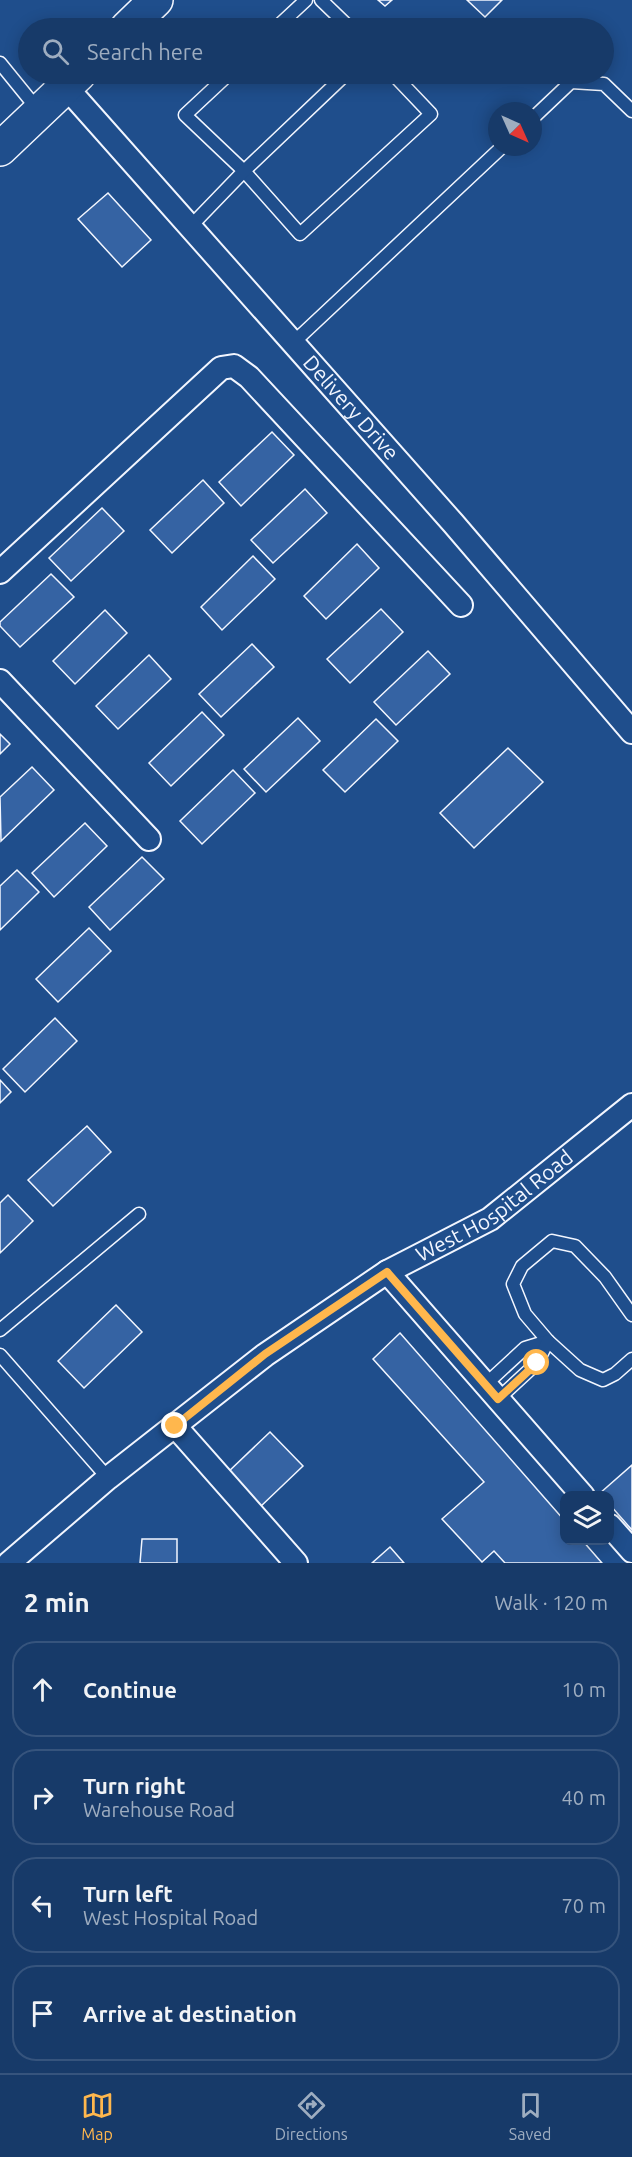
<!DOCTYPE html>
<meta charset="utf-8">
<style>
body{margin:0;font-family:Ubuntu,sans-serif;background:#20416f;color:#f1f3f6}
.controls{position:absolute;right:18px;bottom:18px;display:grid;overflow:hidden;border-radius:12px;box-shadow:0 3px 15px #0003}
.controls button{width:54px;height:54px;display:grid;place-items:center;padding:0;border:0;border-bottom:2px solid #36547d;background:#173a69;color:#f1f3f6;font:30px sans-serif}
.compass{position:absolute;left:488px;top:102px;width:54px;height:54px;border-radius:50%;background:#173a69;box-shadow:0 3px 15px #0003;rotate:135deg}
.stop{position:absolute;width:18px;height:18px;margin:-14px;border:4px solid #ffb74d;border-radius:50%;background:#fff}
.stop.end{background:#ffb74d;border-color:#fff;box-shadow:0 2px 6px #0008}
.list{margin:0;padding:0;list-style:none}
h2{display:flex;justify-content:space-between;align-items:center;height:78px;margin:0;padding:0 24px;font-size:26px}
h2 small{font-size:20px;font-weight:400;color:#9eadc0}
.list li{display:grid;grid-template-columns:39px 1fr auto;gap:18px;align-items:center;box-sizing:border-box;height:96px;margin:0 12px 12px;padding:0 12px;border:2px solid #36547d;border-radius:24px}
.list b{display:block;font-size:22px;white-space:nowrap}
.list p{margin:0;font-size:20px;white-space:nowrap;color:#9eadc0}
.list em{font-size:20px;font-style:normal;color:#9eadc0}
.icon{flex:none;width:33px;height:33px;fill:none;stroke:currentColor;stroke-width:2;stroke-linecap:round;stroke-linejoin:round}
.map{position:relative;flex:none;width:632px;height:1563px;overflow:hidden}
.search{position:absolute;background:#173a69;box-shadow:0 3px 15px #0003;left:18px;right:18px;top:18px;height:66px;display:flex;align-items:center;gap:15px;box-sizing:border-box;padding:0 21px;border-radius:33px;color:#9eadc0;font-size:22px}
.sheet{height:510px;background:#173a69}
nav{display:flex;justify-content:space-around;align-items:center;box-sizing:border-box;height:84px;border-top:2px solid #36547d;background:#173a69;font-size:16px;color:#9eadc0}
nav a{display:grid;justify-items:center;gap:3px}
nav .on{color:#ffb74d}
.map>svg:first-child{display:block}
</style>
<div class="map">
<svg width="632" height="1563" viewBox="0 0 632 1563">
<rect width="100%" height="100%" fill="#1f4e8c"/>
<!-- building -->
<g fill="#3563a3" stroke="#f2f6ff" stroke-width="1.5">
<polygon points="378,0 392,0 385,6"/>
<polygon points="467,0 502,0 485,17"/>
<polygon points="108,193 151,240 122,267 78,219"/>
<polygon points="272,432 294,455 241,506 219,482"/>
<polygon points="203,480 224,503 172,553 150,530"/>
<polygon points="305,489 327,513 273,563 251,540"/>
<polygon points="102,508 124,531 71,581 49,558"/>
<polygon points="357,544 379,568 326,619 304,596"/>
<polygon points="253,556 275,579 222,630 201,607"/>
<polygon points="51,574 74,597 20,647 0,626 0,622"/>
<polygon points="381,609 403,632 350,683 327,659"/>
<polygon points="105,610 127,633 75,684 53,661"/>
<polygon points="252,644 274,667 221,717 199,694"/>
<polygon points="428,651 450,674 396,725 374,702"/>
<polygon points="149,655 171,679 118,729 96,706"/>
<polygon points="202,712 224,735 171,786 149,763"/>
<polygon points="298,718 320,741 266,792 244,769"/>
<polygon points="376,719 398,741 345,792 323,770"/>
<polygon points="0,734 10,744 0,754"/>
<polygon points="508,748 543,782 474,848 440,813"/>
<polygon points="32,767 54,790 1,841 0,797"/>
<polygon points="233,770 255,793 202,844 180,821"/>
<polygon points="85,823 107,846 54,897 32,873"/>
<polygon points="142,857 164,879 110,930 89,907"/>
<polygon points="17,870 39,892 0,930 0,886"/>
<polygon points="89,928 111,951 58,1002 36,979"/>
<polygon points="55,1018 77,1041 25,1092 3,1069"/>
<polygon points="0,1080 11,1092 0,1103"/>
<polygon points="87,1126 111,1152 53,1206 28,1180"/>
<polygon points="8,1195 33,1221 0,1253 0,1203"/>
<polygon points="116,1305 142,1332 84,1388 58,1361"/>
<polygon points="400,1333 564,1520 564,1540 582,1540 602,1563 505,1563 494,1551 482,1562 442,1519 484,1482 373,1359"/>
<polygon points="270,1432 303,1466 259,1508 226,1474"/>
<polygon points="632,1465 632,1530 610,1505 610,1496 599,1494"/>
<polygon points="142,1539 177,1539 177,1563 140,1563"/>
<polygon points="390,1547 404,1563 372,1563"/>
</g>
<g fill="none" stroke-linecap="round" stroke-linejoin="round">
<defs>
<g id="service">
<polyline points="321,0 350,28"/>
<polyline points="276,28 306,0"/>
<polyline points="0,63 39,111"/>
<polyline points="229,74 185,115 244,171 300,234 431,114 393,74"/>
<polyline points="533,118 571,82 604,84 632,111"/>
<polyline points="190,227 244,171 346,74"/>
<polyline points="294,342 502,147"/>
<polyline points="632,1315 605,1277 575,1246 552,1241 522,1266 513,1284 525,1314 548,1341 580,1370 603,1380 615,1374 632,1359"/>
<polyline points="0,1330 139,1214"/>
<polyline points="0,1355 108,1478"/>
<polyline points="486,1384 525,1348 548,1341"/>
<polyline points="498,1399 537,1363 548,1341"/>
</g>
<g id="minor">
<path id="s1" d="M66,87L453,523L632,732"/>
<polyline points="0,572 221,368 234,366 249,377 461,605"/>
<polyline points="0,681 149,839"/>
<polyline points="387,1272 583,1496"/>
<polyline points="175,1426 296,1563"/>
<polyline points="610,1526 632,1551"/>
<path id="s2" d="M9,1563L108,1478L265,1355L387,1272L490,1219L632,1105"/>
</g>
<g id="secondary">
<polyline points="127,28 156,0"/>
<polyline points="0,149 79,74"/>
</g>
</defs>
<!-- service casing -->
<use href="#service" stroke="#f2f6ff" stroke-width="15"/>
<!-- minor casing -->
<use href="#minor" stroke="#f2f6ff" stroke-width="26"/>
<!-- secondary casing -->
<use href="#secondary" stroke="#f2f6ff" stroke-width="36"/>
<!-- service -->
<use href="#service" stroke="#1f4e8c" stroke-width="12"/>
<!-- minor -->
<use href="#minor" stroke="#1f4e8c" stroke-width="22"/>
<!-- secondary -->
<use href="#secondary" stroke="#1f4e8c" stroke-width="33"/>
</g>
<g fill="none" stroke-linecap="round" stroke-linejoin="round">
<!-- route -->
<polyline stroke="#ffb74d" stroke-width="8" points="175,1426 265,1354 387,1272 498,1399 537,1363"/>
</g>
<g text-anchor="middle" stroke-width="4.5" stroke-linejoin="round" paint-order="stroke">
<!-- street labels -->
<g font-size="21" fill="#f2f6ff" stroke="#1f4e8c">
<text dy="7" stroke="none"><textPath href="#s1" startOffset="429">Delivery Drive</textPath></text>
<text dy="7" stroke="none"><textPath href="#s2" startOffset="604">West Hospital Road</textPath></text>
</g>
</g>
</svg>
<div class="controls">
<button><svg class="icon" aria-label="layers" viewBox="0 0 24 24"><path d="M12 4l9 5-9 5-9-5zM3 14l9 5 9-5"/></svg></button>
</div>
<svg class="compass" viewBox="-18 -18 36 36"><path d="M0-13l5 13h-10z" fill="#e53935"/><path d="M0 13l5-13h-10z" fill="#9eadc0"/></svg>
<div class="stop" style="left:537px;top:1363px"></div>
<div class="stop end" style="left:175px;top:1426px"></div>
<div class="search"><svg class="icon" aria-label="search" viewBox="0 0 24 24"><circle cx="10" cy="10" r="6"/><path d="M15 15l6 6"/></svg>Search here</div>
</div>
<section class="sheet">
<h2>2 min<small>Walk · 120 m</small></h2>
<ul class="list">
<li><svg class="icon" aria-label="ahead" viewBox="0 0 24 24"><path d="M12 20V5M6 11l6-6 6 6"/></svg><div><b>Continue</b></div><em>10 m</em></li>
<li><svg class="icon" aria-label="right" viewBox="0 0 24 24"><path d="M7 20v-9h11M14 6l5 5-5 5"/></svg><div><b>Turn right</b><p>Warehouse Road</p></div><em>40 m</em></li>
<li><svg class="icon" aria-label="left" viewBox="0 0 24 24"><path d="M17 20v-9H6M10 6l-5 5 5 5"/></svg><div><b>Turn left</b><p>West Hospital Road</p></div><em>70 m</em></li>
<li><svg class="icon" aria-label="arrive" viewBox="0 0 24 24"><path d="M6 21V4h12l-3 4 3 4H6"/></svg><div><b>Arrive at destination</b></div></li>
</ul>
</section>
<nav>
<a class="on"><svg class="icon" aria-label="map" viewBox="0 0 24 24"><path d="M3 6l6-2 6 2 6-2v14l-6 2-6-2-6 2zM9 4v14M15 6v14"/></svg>Map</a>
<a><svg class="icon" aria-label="directions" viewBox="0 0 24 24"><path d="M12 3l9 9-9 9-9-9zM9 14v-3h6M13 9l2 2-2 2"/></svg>Directions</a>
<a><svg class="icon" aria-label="saved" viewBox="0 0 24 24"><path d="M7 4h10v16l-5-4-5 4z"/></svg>Saved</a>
</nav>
